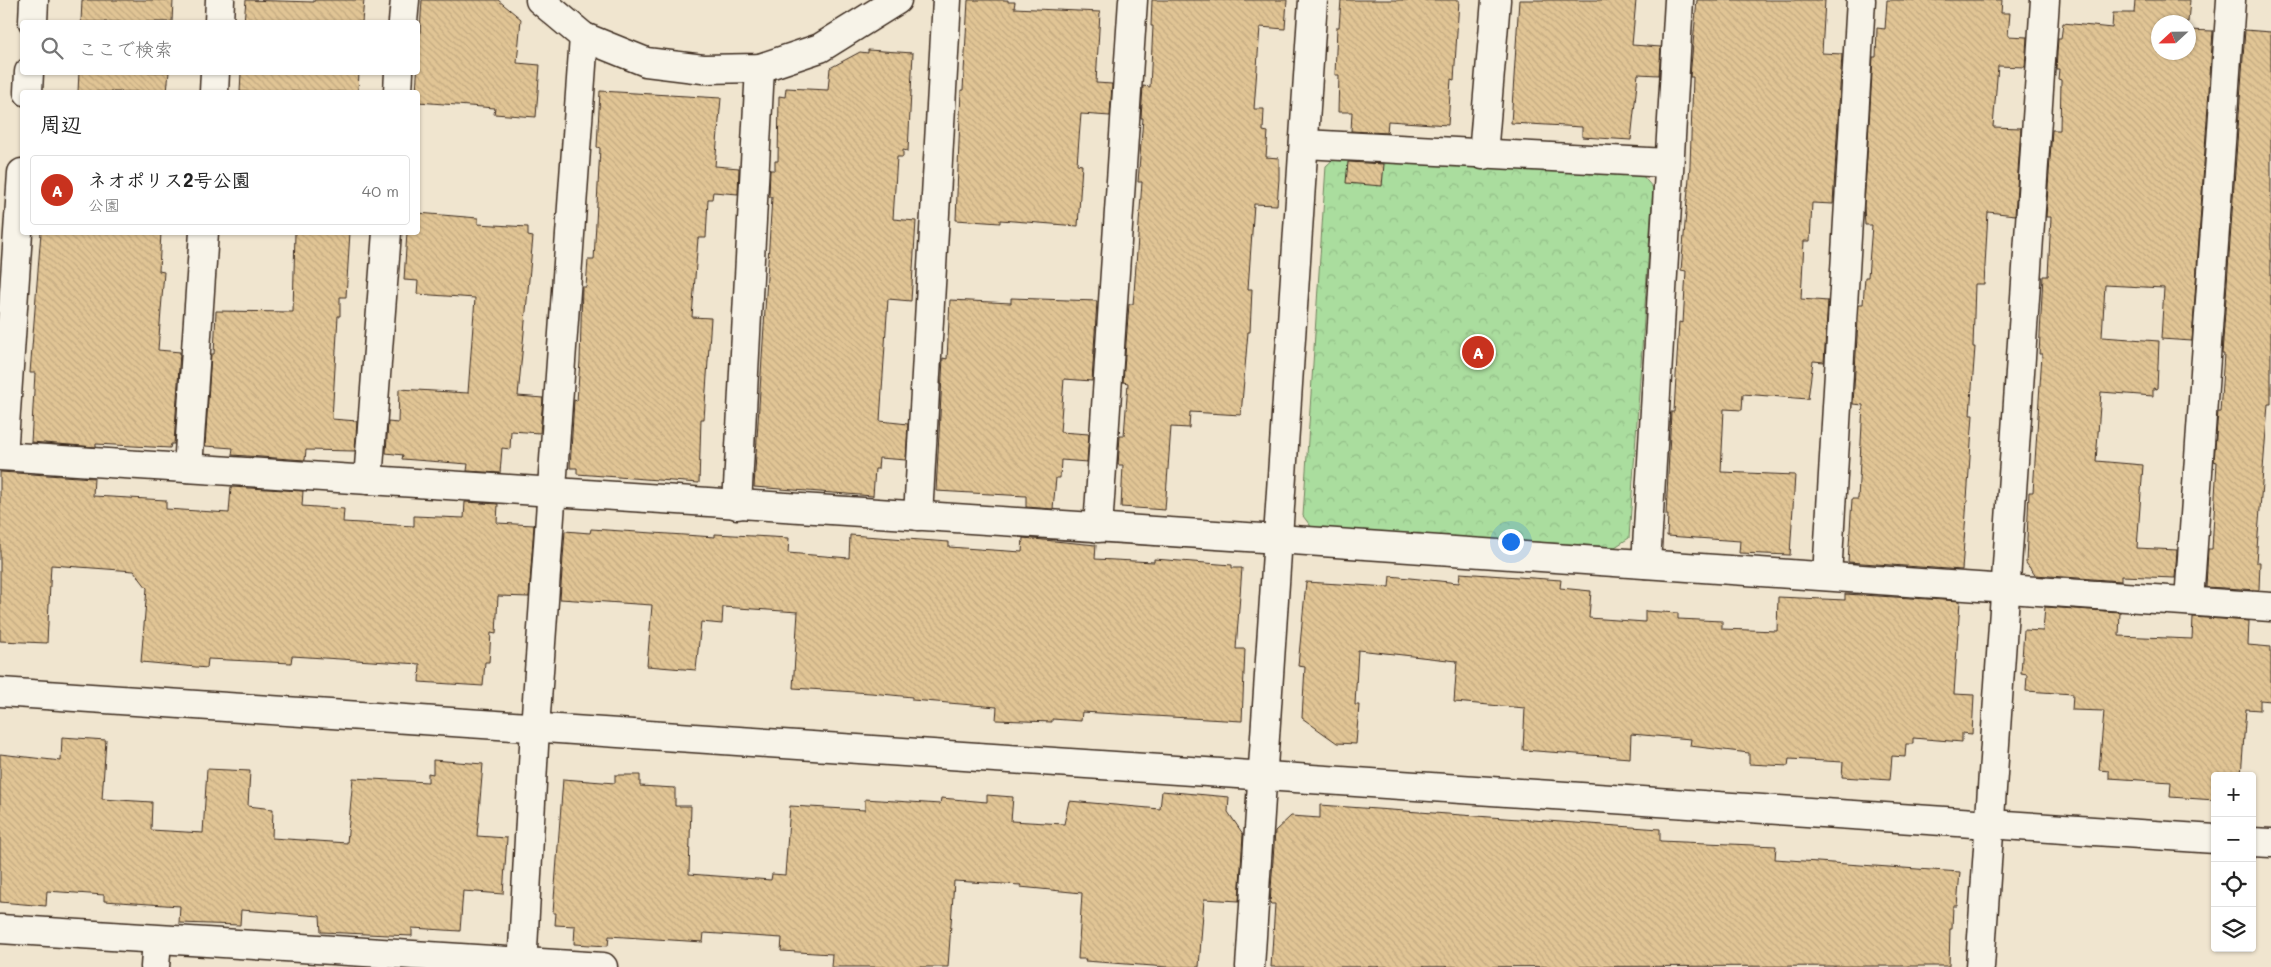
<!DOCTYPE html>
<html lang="ja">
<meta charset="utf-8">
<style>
body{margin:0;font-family:Mali,"Klee One",sans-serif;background:#f6f6f6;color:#222}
.controls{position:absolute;right:15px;bottom:15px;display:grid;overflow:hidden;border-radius:5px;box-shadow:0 1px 4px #0004}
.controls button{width:45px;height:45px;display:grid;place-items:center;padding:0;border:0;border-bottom:1px solid #e0e0e0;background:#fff;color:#222;font:25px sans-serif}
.compass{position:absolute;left:2151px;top:15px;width:45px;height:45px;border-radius:50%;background:#fff;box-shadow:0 1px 4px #0004;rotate:248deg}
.you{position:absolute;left:1510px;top:541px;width:18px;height:18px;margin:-12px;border:4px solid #fff;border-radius:50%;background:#1a73e8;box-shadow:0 0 0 8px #1a73e833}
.badge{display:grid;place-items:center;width:32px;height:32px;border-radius:50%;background:#c8321e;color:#fff;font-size:16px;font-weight:700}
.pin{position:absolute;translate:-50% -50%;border:2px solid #fff;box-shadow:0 1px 5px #0006}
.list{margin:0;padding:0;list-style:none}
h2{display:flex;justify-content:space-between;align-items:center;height:65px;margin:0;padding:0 20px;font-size:21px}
h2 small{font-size:16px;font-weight:400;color:#767676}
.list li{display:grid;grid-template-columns:32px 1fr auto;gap:15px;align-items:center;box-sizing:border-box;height:70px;margin:0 10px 10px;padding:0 10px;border:1px solid #e0e0e0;border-radius:5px}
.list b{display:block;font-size:19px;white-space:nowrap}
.list p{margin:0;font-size:16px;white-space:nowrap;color:#767676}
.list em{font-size:16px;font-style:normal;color:#767676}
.icon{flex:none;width:28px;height:28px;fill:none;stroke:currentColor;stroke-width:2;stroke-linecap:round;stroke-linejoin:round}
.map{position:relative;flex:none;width:2271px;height:967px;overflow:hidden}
.search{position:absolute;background:#fff;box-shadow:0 1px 4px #0004;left:20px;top:20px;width:400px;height:55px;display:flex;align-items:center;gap:12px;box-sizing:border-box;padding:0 18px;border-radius:5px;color:#767676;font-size:19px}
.panel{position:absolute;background:#fff;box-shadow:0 1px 4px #0004;left:20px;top:90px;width:400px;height:145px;border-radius:5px}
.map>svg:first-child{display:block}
</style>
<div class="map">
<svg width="2271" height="967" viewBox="0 0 2271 967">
<defs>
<pattern id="park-crowns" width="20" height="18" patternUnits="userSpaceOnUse" patternTransform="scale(1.25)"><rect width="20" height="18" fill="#aadd9e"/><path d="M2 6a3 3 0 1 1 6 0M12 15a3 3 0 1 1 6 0" fill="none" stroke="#93be88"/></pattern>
<pattern id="building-back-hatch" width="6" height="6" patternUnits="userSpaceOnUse" patternTransform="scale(1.25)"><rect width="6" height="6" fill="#e1c595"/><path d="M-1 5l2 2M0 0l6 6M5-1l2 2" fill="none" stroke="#c2a980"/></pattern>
</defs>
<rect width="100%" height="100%" fill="#f0e5cf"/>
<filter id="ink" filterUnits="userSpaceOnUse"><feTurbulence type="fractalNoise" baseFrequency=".02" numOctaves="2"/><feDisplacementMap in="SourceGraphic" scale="10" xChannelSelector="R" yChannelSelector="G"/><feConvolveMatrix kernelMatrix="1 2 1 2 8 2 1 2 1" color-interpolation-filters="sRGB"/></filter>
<g filter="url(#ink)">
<!-- park -->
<polygon fill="url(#park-crowns)" stroke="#72845e" points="1338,155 1642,175 1653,188 1629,538 1615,547 1312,528 1303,516 1326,166"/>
<!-- building -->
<g fill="url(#building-back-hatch)" stroke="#3b2a1e">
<polygon points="82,0 173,0 172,22 81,22"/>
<polygon points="246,0 314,2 314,0 364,0 362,22 244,22"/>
<polygon points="422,0 498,0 521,19 517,63 540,65 536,117 494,114 495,108 418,102 418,92 416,92"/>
<polygon points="968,0 1008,0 1008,2 1015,2 1014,8 1100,12 1096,83 1112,84 1110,116 1081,114 1077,164 1082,165 1078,226 1000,220 1000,223 956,220 961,90 963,90"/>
<polygon points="1152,0 1287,0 1285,29 1260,27 1254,109 1264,109 1263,131 1268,132 1266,157 1279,158 1279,179 1277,205 1254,204 1248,289 1252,289 1250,332 1248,332 1241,415 1190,412 1189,428 1171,427 1165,510 1121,507 1123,465 1118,465 1120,436 1124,436 1128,383 1123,382 1129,304 1133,304 1134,293 1142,182 1138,182 1143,118 1141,118 1143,86 1150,87 1153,26 1151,26"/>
<polygon points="1341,0 1459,0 1454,80 1451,79 1448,125 1388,121 1387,133 1351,131 1352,112 1338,112 1339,75 1335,75 1337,27 1339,27"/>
<polygon points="1519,0 1636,0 1632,45 1661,47 1659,75 1638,74 1631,140 1582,137 1582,127 1511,123"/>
<polygon points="1697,0 1825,0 1822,53 1842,54 1833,204 1812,203 1810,241 1804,241 1801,299 1828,301 1824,362 1813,361 1808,399 1743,394 1742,410 1724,409 1721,472 1795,475 1790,555 1739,553 1740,541 1667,536 1668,515 1666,515 1671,412 1674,412 1679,322 1683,323 1686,271 1681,270 1690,166 1693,77 1690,77"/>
<polygon points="1887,0 2002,0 2001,13 2010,13 2008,36 2027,37 2025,67 1998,66 1993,127 2021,128 2015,215 1988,212 1984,284 1975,284 1973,347 1975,347 1970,415 1973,415 1962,570 1848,562 1852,499 1858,499 1863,405 1853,404 1859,304 1863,304 1865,277 1868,277 1872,225 1865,225 1864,206 1873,57 1876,57 1877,28 1885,29"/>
<polygon points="2135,0 2190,0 2188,22 2158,22 2158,52 2188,52 2188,30 2213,31 2192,341 2161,339 2164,288 2105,285 2102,337 2159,341 2157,389 2153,388 2153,396 2101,392 2096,461 2143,465 2137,548 2177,550 2175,578 2121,576 2121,581 2035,575 2026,563 2029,492 2033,492 2042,354 2039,354 2043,276 2048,276 2051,217 2046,217 2052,130 2060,130 2061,80 2058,79 2059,69 2056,69 2058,39 2061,39 2063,23 2112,28 2113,13 2134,13"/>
<polygon points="2245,30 2271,32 2271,404 2268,404 2256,562 2260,562 2259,590 2206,587 2208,549 2212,549 2217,462 2214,461 2218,412 2220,412 2224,354 2222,354"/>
<polygon points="868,50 913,53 908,151 903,150 903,157 897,157 893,219 916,221 911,301 888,299 880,421 908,424 906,460 879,458 878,469 875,469 873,496 754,487 772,197 769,197 770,170 775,170 775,161 778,161 779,96 785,97 786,88 828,90 830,68 860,52 868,53"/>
<polygon points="79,72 169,72 167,92 78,92"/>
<polygon points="241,72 359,72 358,92 240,92"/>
<polygon points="600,91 721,98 715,166 739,168 738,194 713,192 712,199 708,199 706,238 698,238 692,317 711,318 704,419 701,419 699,483 577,474 577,468 570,468 574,400 577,401 580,361 582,287 586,287 588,260 594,260 600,148 597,147"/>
<polygon points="1348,162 1384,164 1382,186 1346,183"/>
<polygon points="418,213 478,218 478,224 528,227 528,236 533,237 518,396 543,398 540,433 511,431 510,449 502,448 500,473 467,471 468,464 402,459 403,455 386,453 388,422 398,423 399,389 468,393 475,298 417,294 418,281 404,280 407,232 418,232"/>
<polygon points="41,232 161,232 159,271 164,272 158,350 180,352 174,444 171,444 170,448 96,444 96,447 31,442 35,373 30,373"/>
<polygon points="295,232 350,232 346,297 340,297 340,316 338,316 332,419 357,421 355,451 306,450 305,460 232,455 233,448 205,446 211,354 214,354 216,311 293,312"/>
<polygon points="1011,298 1097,301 1092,381 1064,379 1060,432 1089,434 1087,462 1061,460 1060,478 1056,478 1053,509 1026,507 1026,496 936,491 943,358 947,359 950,300 1011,303"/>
<polygon points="0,472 94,478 93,496 166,500 166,509 229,513 231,487 303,491 302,506 344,509 343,522 414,526 414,516 464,518 465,502 498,504 497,523 534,525 529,597 498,596 496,634 491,633 489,662 485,662 483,686 419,682 420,664 292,656 291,663 208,659 207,668 141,662 147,588 134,571 51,565 47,643 0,641"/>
<polygon points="591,529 715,537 715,534 789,538 788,553 849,558 850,535 949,542 949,547 1022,552 1023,538 1096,545 1095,559 1154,562 1154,559 1232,565 1232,568 1242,568 1236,649 1245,649 1242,721 1082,712 1081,721 1052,719 1052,722 996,720 997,707 912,700 912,697 871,693 793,688 798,612 723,607 722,624 701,622 696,670 647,666 652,605 560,599 565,531 590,533"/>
<polygon points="1460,573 1561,580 1560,588 1591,591 1589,618 1645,622 1645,611 1678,613 1678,619 1722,621 1722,629 1777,631 1778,597 1845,600 1845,594 1960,601 1954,694 1974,695 1972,734 1962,733 1962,742 1913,738 1913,744 1906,744 1905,757 1892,756 1890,780 1842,777 1843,762 1789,759 1788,766 1749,764 1749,753 1690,746 1691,739 1631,734 1630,758 1523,750 1525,708 1454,702 1457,661 1358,650 1355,705 1359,705 1356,744 1337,743 1302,718 1305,667 1298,666 1306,582 1389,587 1390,576 1459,583"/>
<polygon points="2045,607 2120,612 2119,636 2192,639 2193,617 2249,621 2248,645 2271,647 2271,701 2260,700 2260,710 2246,709 2241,776 2215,776 2215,800 2170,797 2171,782 2109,778 2109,771 2099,770 2104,711 2072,710 2073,694 2026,691 2027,674 2021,673 2024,630 2043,631"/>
<polygon points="62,737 106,740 102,799 152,802 151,830 203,833 207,769 250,771 248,806 273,809 272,838 347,843 353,778 428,782 428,773 433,774 433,760 483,764 477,836 507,838 503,894 463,891 460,931 412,928 412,936 321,932 320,916 241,910 240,925 179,923 180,906 104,901 104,895 47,891 46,906 0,902 0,754 61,761"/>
<polygon points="615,775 640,775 640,786 675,788 675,806 691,806 689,874 771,880 772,874 785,875 790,806 865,810 865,799 940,804 941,798 987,802 987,795 1013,797 1011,821 1064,824 1069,801 1160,809 1162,791 1229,797 1228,812 1243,834 1239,901 1204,899 1199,967 1167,967 1085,961 1086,959 1078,959 1082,893 1020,887 1021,885 954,881 948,967 831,967 832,954 781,951 782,938 704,933 703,942 609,936 608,946 574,944 575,926 555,925 556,913 553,913 563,779 615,783"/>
<polygon points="1320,805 1660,829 1660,841 1776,846 1775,859 1960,872 1957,906 1953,906 1952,929 1950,929 1949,966 1271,967 1275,904 1270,904 1275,831 1291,816 1320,818"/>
</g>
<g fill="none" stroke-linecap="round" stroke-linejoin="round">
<defs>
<g id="minor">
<polyline points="540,0 584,37 646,62 703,69 760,68 820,48 897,0"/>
<polyline points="33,22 34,0"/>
<polyline points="219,22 220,0"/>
<polyline points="403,22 405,0"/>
<polyline points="28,92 29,72"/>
<polyline points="214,92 215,72"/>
<polyline points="398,92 399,72"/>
<polyline points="1304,144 1668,163"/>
<polyline points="1483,155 1496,0"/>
<polyline points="0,456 1278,539 2271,607"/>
<polyline points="3,456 22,173"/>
<polyline points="188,468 204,232"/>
<polyline points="368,480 387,232"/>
<polyline points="737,505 760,68"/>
<polyline points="918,516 947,0"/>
<polyline points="1098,528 1133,0"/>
<polyline points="1646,564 1679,0"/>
<polyline points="1827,576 1861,0"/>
<polyline points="2189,601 2231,0"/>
<polyline points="0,929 603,967"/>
<polyline points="155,967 157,940"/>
<polyline points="522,967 535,728 584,37"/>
<polyline points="1250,967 1313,0"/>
<polyline points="1980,967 2045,0"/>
</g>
<g id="tertiary">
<polyline points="0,692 2215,839"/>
<polyline points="2252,842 2271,843"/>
</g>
</defs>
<!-- minor casing -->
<use href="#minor" stroke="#3b2a1e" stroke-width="31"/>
<!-- tertiary casing -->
<use href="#tertiary" stroke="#3b2a1e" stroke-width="31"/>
<!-- minor -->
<use href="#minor" stroke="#f7f3e8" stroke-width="28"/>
<!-- tertiary -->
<use href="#tertiary" stroke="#f7f3e8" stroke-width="28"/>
</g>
</g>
</svg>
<div class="controls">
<button>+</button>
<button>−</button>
<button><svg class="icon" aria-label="locate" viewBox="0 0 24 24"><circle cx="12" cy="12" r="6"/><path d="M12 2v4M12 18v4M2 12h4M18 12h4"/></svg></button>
<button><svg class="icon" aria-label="layers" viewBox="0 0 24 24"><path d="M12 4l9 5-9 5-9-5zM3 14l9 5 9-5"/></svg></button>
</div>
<svg class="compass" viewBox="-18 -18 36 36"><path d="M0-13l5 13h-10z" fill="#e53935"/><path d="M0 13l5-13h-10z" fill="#767676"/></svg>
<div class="you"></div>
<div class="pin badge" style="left:1478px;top:352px">A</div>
<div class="search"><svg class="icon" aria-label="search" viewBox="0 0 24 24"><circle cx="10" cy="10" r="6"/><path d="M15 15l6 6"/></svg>ここで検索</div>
<section class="panel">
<h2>周辺<small></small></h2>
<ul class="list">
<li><span class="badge">A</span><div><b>ネオポリス2号公園</b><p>公園</p></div><em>40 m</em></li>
</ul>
</section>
</div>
